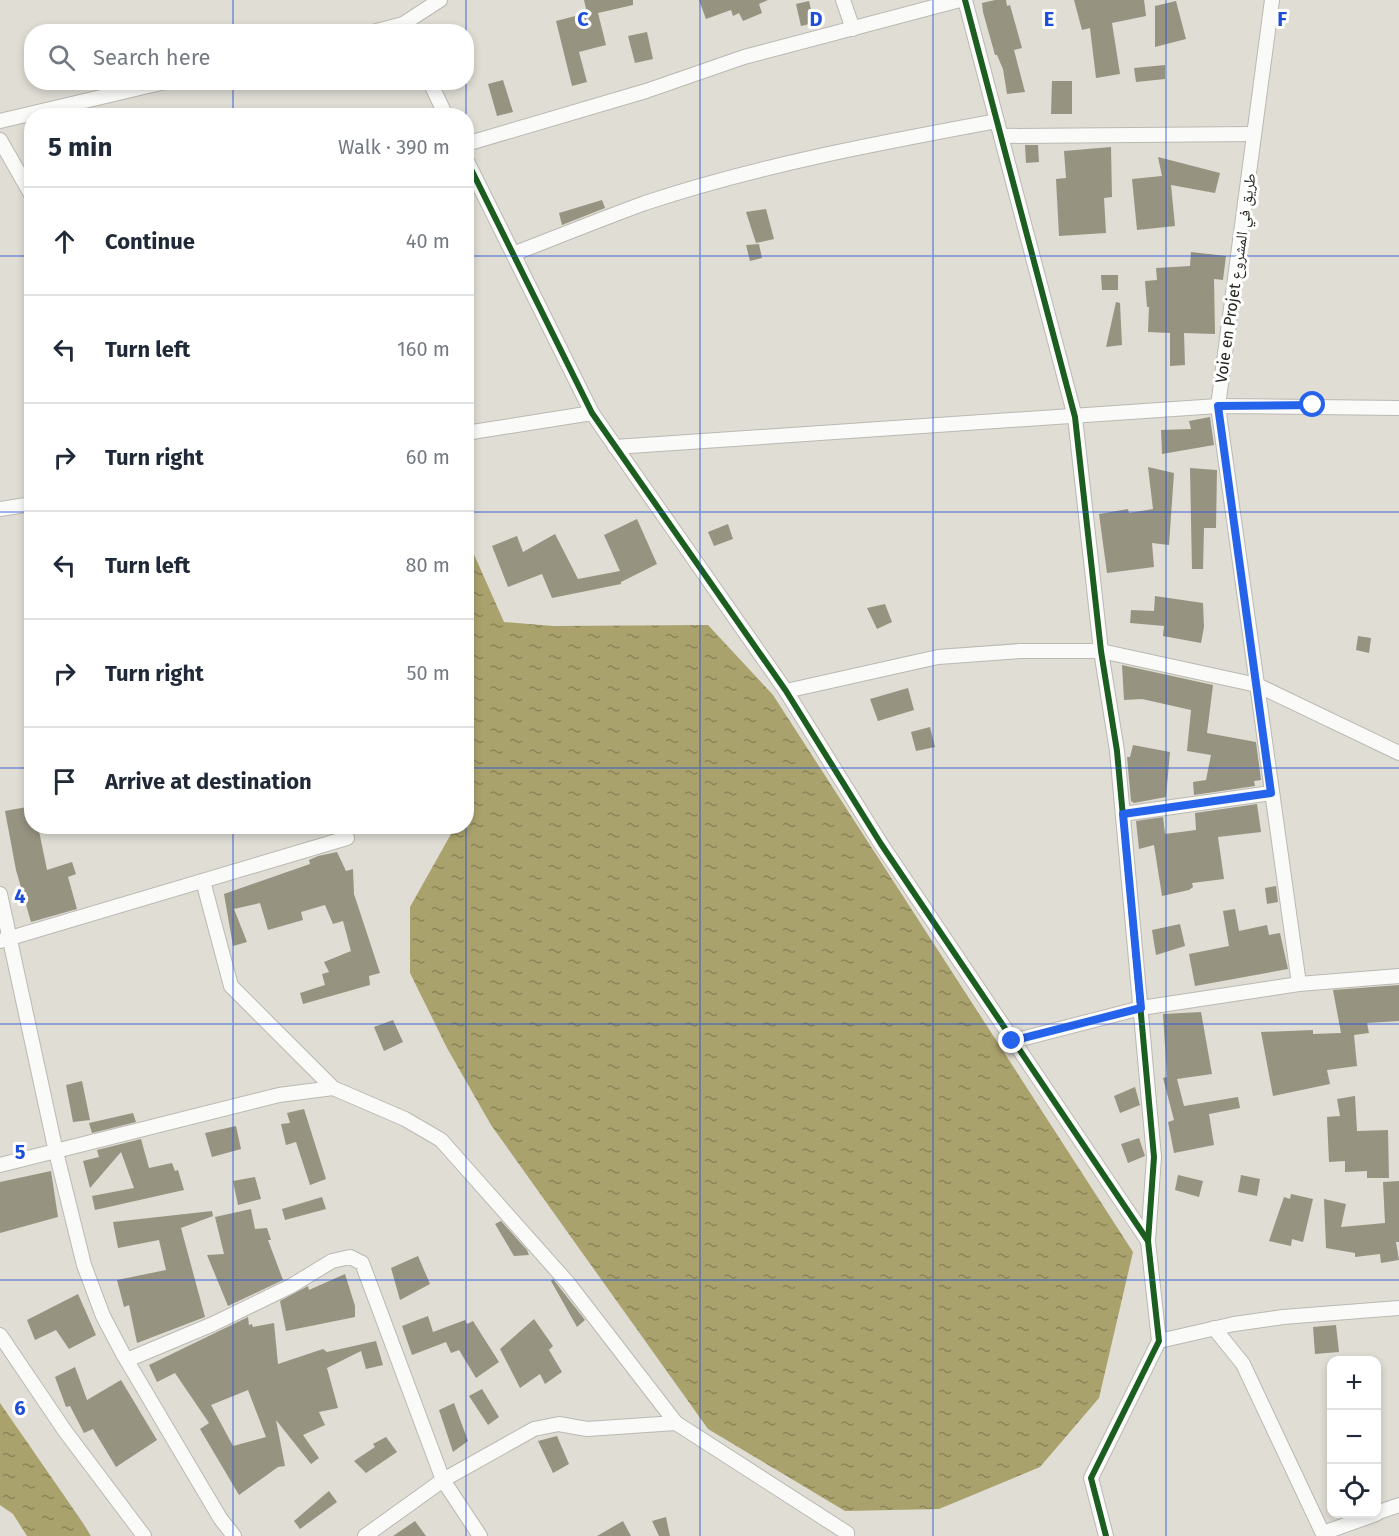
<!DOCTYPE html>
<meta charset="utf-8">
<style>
body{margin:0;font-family:"Fira Sans","Noto Naskh Arabic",sans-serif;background:#f6f6f7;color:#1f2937}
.controls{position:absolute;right:18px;bottom:18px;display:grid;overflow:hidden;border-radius:12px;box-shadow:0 3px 9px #0003}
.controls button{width:54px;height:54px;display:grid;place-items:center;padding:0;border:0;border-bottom:2px solid #e0e1e3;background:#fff;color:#1f2937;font:30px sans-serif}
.stop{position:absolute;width:18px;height:18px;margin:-14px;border:4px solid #2563eb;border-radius:50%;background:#fff}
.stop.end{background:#2563eb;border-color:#fff;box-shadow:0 2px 6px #0008}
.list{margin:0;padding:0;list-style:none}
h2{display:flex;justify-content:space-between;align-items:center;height:78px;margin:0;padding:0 24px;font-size:26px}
h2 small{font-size:20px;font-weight:400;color:#747a83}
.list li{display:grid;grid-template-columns:39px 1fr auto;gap:18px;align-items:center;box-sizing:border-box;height:108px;padding:0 24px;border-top:2px solid #e0e1e3}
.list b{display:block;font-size:22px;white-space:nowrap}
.list em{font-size:20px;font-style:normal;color:#747a83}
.icon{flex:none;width:33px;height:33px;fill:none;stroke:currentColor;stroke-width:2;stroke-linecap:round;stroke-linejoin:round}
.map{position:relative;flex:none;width:1399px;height:1536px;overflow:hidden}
.search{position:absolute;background:#fff;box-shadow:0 3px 9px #0003;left:24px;top:24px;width:450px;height:66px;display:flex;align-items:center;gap:15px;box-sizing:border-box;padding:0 21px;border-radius:24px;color:#747a83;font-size:22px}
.panel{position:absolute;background:#fff;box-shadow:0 3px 9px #0003;left:24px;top:108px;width:450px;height:726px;border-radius:24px}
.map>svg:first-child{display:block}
</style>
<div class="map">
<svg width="1399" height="1536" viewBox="0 0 1399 1536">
<defs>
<pattern id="water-ripples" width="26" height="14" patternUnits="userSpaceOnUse" patternTransform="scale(1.5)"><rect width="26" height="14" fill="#aaa26d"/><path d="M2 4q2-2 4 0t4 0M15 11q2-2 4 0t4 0" fill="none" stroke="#8a8459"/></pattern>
</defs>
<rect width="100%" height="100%" fill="#dfddd4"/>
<!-- water -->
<g fill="url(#water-ripples)">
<polygon points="474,496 472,550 504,622 553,626 708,625 773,695 1133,1252 1099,1398 1040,1467 939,1509 845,1511 708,1429 491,1125 447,1048 410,973 410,907 451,834 444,827 466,826 466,499"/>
<polygon points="0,1403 83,1523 91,1536 27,1536 13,1514 0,1505"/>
</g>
<!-- building -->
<g fill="#969381" fill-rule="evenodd">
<polygon points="584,0 633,0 633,5 598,13 606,45 579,52 587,82 572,86 556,21 587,13"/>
<polygon points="699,0 768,0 759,4 762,13 743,21 739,13 733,16 731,10 706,19"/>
<polygon points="995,0 1006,0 1007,6 1010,5 1022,48 1014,50 1025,92 1007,94 1003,69 997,55 995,55 983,12 982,3"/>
<polygon points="1074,0 1144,0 1146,16 1112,23 1120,74 1096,78 1090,28 1082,30"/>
<polygon points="809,1 814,23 801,26 796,4"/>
<polygon points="1176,1 1186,39 1155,47 1155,6"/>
<polygon points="647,32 653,59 635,63 628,36"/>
<polygon points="1165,65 1165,79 1136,82 1134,68"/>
<polygon points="503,80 513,112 497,116 488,84"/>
<polygon points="1052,81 1072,81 1072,114 1051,114"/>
<polygon points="1025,145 1038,145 1039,162 1026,163"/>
<polygon points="1111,147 1112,197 1104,198 1106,233 1059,236 1056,179 1066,178 1064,151"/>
<polygon points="1158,157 1220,173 1215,193 1171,185 1175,226 1137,230 1132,179 1162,176"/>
<polygon points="602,200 605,208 562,225 559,213"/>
<polygon points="766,209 774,239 756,243 746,212"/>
<polygon points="759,244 762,258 750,261 746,245"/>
<polygon points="1191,252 1226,256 1223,280 1214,279 1215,334 1184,333 1185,365 1170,366 1170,333 1148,332 1149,307 1147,307 1145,281 1157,280 1156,268 1190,266"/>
<polygon points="1101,275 1118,275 1118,290 1102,290"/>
<polygon points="1116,302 1120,303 1122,345 1106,347"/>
<polygon points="1210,417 1214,445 1162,454 1161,430 1191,429 1189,421"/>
<polygon points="1148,467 1174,473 1169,545 1152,543 1154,567 1107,573 1099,514 1128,509 1129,513 1153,509"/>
<polygon points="1190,468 1217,470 1216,528 1204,528 1203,569 1192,569"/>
<polygon points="637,519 657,564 621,582 621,584 552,598 542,574 508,587 492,546 517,536 523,552 555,534 578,579 620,571 604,535"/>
<polygon points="728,524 733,539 714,546 708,532"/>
<polygon points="1155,596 1203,603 1204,627 1201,643 1163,636 1164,626 1130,623 1131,610 1154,611"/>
<polygon points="885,604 892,622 877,629 867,608"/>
<polygon points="1358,636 1371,638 1369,653 1356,650"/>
<polygon points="1122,665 1213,685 1207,733 1256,742 1261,780 1254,781 1255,786 1194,795 1193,782 1206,780 1211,755 1187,751 1191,710 1142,699 1124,700"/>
<polygon points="908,688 914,710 878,721 870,699"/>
<polygon points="930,727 935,747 916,751 911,732"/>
<polygon points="1133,745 1170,752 1166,797 1134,803 1131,801 1127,757 1130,757"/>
<polygon points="1257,804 1261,832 1218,837 1224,879 1192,883 1193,887 1189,890 1162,896 1154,845 1139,849 1136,821 1163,817 1165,834 1196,830 1195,813"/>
<polygon points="32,806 32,826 38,826 47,870 72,862 76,874 68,877 77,909 31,922 16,870 5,811"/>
<polygon points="337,852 346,871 353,869 354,894 380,973 369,976 370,985 303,1004 300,993 325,985 322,974 329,972 324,962 351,951 343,921 333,924 325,905 301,912 303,920 268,930 260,903 234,909 247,942 233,946 224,894 310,864 309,860 318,856"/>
<polygon points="1276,886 1278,902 1267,904 1265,888"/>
<polygon points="1235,909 1239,931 1267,925 1269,935 1280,933 1288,969 1195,986 1189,954 1229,946 1223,911"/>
<polygon points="1180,924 1185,946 1156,955 1152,930"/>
<polygon points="1399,985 1399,1021 1367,1023 1369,1033 1354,1035 1357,1066 1327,1070 1330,1084 1273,1096 1261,1032 1313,1030 1313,1034 1341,1033 1333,990"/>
<polygon points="1201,1012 1212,1074 1177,1079 1184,1106 1238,1097 1240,1108 1209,1114 1214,1145 1174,1153 1168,1122 1174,1120 1163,1078 1167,1077 1163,1014"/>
<polygon points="393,1020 403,1042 384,1051 374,1027"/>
<polygon points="82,1081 90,1120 73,1122 66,1085"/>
<polygon points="1135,1087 1140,1105 1120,1113 1114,1096"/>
<polygon points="1355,1096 1357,1131 1388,1130 1389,1178 1367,1178 1367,1171 1345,1172 1345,1161 1329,1162 1327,1117 1340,1116 1337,1099"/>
<polygon points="304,1109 326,1179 310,1185 296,1142 286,1145 281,1124 290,1123 287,1113"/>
<polygon points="133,1113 136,1122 92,1133 89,1123"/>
<polygon points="236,1126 241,1149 212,1157 205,1133"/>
<polygon points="1139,1138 1145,1156 1128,1163 1121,1144"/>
<polygon points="141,1139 149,1168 172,1163 175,1171 178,1170 184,1190 95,1210 92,1196 134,1188 121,1152 90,1188 83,1161 99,1157 97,1150"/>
<polygon points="51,1171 58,1217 0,1233 0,1182"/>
<polygon points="1178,1175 1203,1181 1199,1197 1175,1190"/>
<polygon points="1241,1175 1260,1179 1257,1196 1238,1192"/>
<polygon points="255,1177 261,1199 238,1205 233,1181"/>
<polygon points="1399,1181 1399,1242 1396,1242 1399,1260 1381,1263 1380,1254 1355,1257 1355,1253 1326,1248 1324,1199 1346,1204 1341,1227 1385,1223 1383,1182"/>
<polygon points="1291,1194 1313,1199 1303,1242 1292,1239 1291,1246 1269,1241 1284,1197 1290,1199"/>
<polygon points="322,1197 326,1209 285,1220 282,1209"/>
<polygon points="251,1209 255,1229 267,1228 271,1240 268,1240 283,1280 228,1306 207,1255 224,1254 215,1217"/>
<polygon points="212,1211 213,1216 181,1228 205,1317 137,1343 129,1305 124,1307 117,1280 166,1270 159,1240 118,1248 113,1222"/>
<polygon points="501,1221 527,1250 529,1255 514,1256 495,1224"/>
<polygon points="418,1256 430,1284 400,1300 391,1268"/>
<polygon points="345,1274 355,1306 355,1317 286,1331 280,1301 308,1286 309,1290"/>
<polygon points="553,1279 585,1320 577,1327 551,1281"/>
<polygon points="78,1294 96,1335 69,1349 56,1330 35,1340 27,1320"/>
<polygon points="428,1316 433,1332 465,1320 467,1324 473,1321 499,1362 476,1378 459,1350 451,1353 446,1342 412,1355 402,1326"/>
<path d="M248,1317L249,1325L252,1324L253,1327L274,1323L278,1364L323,1349L327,1352L376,1341L383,1365L366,1369L361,1351L327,1368L338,1408L319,1412L325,1425L303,1435L319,1458L311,1464L276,1420L285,1466L278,1467L239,1495L200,1429L209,1423L175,1373L157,1382L149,1365ZM248,1390L266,1437L233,1446L211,1405Z"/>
<polygon points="534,1319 553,1346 549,1350 562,1372 545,1384 540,1374 520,1388 500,1349"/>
<polygon points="1336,1325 1339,1352 1315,1354 1313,1327"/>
<polygon points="75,1367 87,1400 121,1380 157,1440 116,1467 93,1429 84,1433 70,1406 66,1407 55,1377"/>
<polygon points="482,1389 499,1417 488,1425 469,1396"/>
<polygon points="454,1403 468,1441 453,1452 439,1410"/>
<polygon points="557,1436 569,1464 553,1473 538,1441"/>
<polygon points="386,1437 397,1452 366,1473 354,1461 375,1447 373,1444"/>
<polygon points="329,1491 337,1502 300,1529 294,1521"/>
<polygon points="666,1517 670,1536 659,1536 652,1521"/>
<polygon points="415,1521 426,1536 393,1536"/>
<polygon points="623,1521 631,1536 597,1536"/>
</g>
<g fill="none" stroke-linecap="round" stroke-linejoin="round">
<defs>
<g id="minor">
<polyline points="843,0 853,29"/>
<polyline points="965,0 1075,417 1101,651 1117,751 1154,1157 1148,1241 1159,1341 1091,1478 1106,1536"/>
<polyline points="1272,0 1218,406 1299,984"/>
<polyline points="373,32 403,24 440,0"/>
<polyline points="430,82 446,116"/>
<polyline points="0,121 165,82"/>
<polyline points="1001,136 1254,134"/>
<polyline points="0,140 32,196"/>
<polyline points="466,144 646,91 744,57 960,0"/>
<polyline points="466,159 592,413 786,691 881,844 1148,1241"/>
<path d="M513,254C557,237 601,219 645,203C759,165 879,143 997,121"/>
<polyline points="466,433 592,413"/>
<polyline points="615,447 1218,406 1399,408"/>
<polyline points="0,509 32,504"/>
<polyline points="786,691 938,657 1020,651 1101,651 1257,685 1399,753"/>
<polyline points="1123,814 1271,793"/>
<polyline points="203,881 231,986 333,1088 405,1119 441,1140 568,1283 676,1423 847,1533 847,1536"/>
<polyline points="0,894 56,1152 84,1265 103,1316 123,1354 220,1518 234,1536"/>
<polyline points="0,941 347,838"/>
<polyline points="1013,1041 1141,1008 1299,984 1399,976"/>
<polyline points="0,1165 279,1095 333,1088"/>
<polyline points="1214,1328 1243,1364 1324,1536"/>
<polyline points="0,1335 65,1431 144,1536"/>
<polyline points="1159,1341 1234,1324 1283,1317 1399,1308"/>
<polyline points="127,1360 213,1324 291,1286 332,1261 350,1257 362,1263 443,1480 480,1536"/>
<polyline points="1376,1513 1399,1505"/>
<polyline points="1323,1533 1376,1514"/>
<polyline points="365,1536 443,1480 534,1429 559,1424 587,1429 676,1423"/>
</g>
</defs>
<!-- minor casing -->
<use href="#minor" stroke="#bab9b2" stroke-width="16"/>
<!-- minor -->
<use href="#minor" stroke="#fafaf9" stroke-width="14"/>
<defs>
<g id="cycleway">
<polyline points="965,0 1075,417 1101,651 1117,751 1154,1157 1148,1241 1159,1341 1091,1478 1106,1536"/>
<polyline points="466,159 592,413 786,691 881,844 1148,1241"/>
</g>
</defs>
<!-- cycleway casing -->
<use href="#cycleway" stroke="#fff" stroke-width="10"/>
<!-- cycleway -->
<use href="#cycleway" stroke="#1b5e20" stroke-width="6"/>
</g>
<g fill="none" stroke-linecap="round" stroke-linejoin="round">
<!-- route -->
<polyline stroke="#2563eb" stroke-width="8" points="1012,1041 1141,1008 1123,814 1271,793 1218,406 1313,405"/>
</g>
<!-- grid -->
<path fill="none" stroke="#1d4ed8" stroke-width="1.5" stroke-opacity="0.55" d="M233,0V32M466,0V32M700,0V1536M933,0V1536M1166,0V1536M233,82V116M466,82V116M0,256H32M466,256H1399M0,512H32M466,512H1399M0,768H32M466,768H1399M233,826V1536M466,826V1536M0,1024H1399M0,1280H1399"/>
<g text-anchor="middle" stroke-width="6" stroke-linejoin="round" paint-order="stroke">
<!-- street labels -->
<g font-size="16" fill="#282721" stroke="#fff">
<text transform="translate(1235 278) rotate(-82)" y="6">Voie en Projet طريق في المشروع</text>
</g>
</g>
<g font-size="20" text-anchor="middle" font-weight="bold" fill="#1d4ed8" stroke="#fff" stroke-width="6" stroke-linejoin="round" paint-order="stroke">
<text x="583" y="26">C</text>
<text x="816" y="26">D</text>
<text x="1049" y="26">E</text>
<text x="1282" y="26">F</text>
<text x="20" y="903">4</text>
<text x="20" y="1159">5</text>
<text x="20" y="1415">6</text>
</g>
</svg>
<div class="controls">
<button>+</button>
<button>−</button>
<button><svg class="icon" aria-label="locate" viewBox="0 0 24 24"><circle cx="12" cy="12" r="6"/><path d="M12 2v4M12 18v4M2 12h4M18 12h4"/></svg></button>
</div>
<div class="stop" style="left:1313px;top:405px"></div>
<div class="stop end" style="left:1012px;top:1041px"></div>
<div class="search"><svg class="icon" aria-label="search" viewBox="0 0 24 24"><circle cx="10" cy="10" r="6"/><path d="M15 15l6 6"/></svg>Search here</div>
<section class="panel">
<h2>5 min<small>Walk · 390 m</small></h2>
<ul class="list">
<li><svg class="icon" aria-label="ahead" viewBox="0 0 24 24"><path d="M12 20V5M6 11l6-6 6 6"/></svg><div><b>Continue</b></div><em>40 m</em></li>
<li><svg class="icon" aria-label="left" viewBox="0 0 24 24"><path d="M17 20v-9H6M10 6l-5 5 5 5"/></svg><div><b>Turn left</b></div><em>160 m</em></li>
<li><svg class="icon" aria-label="right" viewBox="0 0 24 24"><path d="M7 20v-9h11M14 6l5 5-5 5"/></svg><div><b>Turn right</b></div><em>60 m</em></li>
<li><svg class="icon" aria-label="left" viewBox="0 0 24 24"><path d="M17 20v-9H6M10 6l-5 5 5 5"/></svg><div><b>Turn left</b></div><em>80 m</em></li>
<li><svg class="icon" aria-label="right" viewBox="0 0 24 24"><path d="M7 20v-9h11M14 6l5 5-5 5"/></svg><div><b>Turn right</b></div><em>50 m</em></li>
<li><svg class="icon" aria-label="arrive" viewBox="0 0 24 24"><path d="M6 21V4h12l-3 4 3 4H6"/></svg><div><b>Arrive at destination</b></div></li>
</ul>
</section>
</div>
